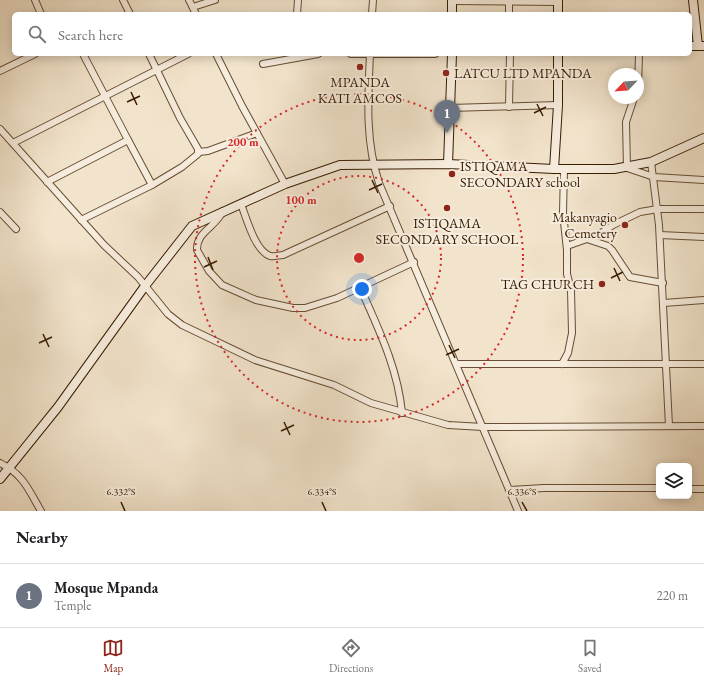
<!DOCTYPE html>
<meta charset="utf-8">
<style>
body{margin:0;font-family:"EB Garamond",serif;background:#f6f6f6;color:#202124}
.controls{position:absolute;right:12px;bottom:12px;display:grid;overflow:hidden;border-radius:6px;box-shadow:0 2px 10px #0003}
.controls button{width:36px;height:36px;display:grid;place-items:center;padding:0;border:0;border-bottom:1px solid #e0e0e0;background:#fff;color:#202124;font:20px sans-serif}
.compass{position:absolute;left:608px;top:68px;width:36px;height:36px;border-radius:50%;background:#fff;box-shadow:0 2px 10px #0003;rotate:245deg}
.you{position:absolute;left:362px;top:289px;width:14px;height:14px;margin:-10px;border:3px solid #fff;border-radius:50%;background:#1a73e8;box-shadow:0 0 0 6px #1a73e833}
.badge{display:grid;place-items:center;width:26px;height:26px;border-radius:50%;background:#8f2418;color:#fff;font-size:13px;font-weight:700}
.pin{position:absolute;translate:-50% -33px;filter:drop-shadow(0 1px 2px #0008)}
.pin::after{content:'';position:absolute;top:21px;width:14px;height:12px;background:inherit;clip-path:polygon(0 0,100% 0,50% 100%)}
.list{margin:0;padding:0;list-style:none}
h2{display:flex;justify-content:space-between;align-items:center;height:52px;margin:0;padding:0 16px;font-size:17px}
h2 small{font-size:13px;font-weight:400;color:#757577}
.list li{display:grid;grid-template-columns:26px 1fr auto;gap:12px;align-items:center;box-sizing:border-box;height:64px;padding:0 16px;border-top:1px solid #e0e0e0}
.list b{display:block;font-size:15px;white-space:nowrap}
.list p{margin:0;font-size:13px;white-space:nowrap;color:#757577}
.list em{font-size:13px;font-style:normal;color:#757577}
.icon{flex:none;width:22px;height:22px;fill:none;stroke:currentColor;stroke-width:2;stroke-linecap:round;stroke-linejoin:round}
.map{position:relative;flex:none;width:704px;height:511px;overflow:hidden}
.search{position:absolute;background:#fff;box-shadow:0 2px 10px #0003;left:12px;right:12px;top:12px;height:44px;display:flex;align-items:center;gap:10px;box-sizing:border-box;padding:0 14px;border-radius:6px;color:#757577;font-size:15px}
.sheet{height:116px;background:#fff}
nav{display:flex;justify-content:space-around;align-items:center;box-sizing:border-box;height:56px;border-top:1px solid #e0e0e0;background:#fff;font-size:11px;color:#757577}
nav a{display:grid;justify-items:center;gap:2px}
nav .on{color:#8f2418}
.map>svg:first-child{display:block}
</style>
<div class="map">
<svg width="704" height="511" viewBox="0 0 704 511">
<rect width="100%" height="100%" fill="#f2e4cc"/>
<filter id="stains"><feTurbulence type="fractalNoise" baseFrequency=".005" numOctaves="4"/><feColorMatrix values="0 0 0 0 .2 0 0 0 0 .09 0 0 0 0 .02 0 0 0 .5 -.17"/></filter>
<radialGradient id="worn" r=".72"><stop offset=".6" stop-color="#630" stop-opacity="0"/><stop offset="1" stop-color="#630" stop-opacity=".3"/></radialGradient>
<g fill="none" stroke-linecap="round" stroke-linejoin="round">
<defs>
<g id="street">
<polyline points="35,0 41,14"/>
<polyline points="123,0 130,14"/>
<polyline points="189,0 196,14"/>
<polyline points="509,0 509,14"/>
<polyline points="452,1 558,2"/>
<polyline points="193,7 215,0"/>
<polyline points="297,14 298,0"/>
<polyline points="372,14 373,0"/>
<polyline points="216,54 242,106 285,184"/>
<polyline points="351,54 435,54"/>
<path d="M370,54C368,98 365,141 379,183L518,511"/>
<polyline points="263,64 318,54"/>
<polyline points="0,71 35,54"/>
<polyline points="638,86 639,54"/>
<polyline points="634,98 626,122 627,168 654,177 704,180"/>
<polyline points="509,107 510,54"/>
<polyline points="450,108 558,105"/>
<polyline points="0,129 104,245 138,277 168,314 182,325 255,360 334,385 371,403 448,425 483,427 704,426"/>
<polyline points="128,140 152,185"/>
<polyline points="13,143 188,54"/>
<polyline points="199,152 208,151 257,133"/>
<polyline points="651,162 659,225 669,426"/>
<polyline points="47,182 128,140 83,54"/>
<path d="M241,204C246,217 255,251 270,256C274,257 279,255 283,255L390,206"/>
<path d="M223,211C216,227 196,232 197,250L209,271L222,285L256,300L293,308H305L337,298L414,262"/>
<polyline points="0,212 16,229"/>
<polyline points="81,220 152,185 182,167 198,154 198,149 180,118 149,54"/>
<polyline points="660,235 704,237"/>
<polyline points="587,239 608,246 612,250 630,277 663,283"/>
<polyline points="567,246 598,235 613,225 640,212 658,209 704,209"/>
<path d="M360,287C378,328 398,368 402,413"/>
<polyline points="664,303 704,300"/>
<polyline points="457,364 704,364"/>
<polyline points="562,364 568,353 572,333 571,290 567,274 567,250 563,213 564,169"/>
<path d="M0,463C24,475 28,489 41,511"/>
<polyline points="689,489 704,489"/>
<polyline points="510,490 544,488 659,488"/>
</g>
<g id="secondary">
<polyline points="452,0 452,14"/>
<polyline points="693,0 698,46"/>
<polyline points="558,14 558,0"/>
<polyline points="690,46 704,46"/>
<polyline points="448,164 452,54"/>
<polyline points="554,169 558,105 558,54"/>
<polyline points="0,479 58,407 145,286 192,226 285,184 340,165 448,164 554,169 614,169 651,162 704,138"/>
</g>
</defs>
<!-- street casing -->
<use href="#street" stroke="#664d33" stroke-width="8"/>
<!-- secondary casing -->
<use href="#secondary" stroke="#371b00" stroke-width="10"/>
<!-- street -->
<use href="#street" stroke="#f7edde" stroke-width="6"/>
<!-- secondary -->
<use href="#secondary" stroke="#f7edde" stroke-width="8"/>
</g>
<!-- ticks -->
<path fill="none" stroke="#371b00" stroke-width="1.5" d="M131,92L137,105M127,102L140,96M537,104L543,116M534,113L546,107M372,180L378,193M369,190L382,184M208,257L213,270M204,267L217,261M614,268L620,281M611,278L623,272M43,334L49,347M39,343L52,337M449,345L455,358M446,355L459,349M284,422L290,435M281,431L294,425M121,502L125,511M322,502L326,511M522,502L527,511"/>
<!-- distance rings -->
<g fill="none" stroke="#d62828" stroke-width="2" stroke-dasharray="2 4">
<circle cx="359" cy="258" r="82"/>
<circle cx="359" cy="258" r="164"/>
</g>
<!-- markers -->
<g fill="#8f2418" stroke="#f7edde" stroke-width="1.5">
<circle cx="360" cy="67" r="4"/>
<circle cx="446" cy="73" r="4"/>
<circle cx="452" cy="174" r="4"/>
<circle cx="447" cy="208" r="4"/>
<circle cx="625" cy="225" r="4"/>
<circle cx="602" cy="284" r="4"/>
</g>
<g text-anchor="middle" stroke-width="4" stroke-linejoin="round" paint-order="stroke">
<!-- poi labels -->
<g font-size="14" fill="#371b00" stroke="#f7edde" text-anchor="start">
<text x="454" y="78">LATCU LTD MPANDA</text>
<text x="360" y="87" text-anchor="middle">MPANDA<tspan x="360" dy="16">KATI AMCOS</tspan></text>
<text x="460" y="171">ISTIQAMA<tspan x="460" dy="16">SECONDARY school</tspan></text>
<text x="617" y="222" text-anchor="end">Makanyagio<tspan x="617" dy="16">Cemetery</tspan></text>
<text x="447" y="228" text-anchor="middle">ISTIQAMA<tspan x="447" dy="16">SECONDARY SCHOOL</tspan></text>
<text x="594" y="289" text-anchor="end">TAG CHURCH</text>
</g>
</g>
<g font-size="10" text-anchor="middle" fill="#371b00" stroke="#f7edde" stroke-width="4" stroke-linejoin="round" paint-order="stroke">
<text x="121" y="495">6.332°S</text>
<text x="322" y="495">6.334°S</text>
<text x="522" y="495">6.336°S</text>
</g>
<circle cx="359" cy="258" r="6" fill="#d62828" stroke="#f7edde" stroke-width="2"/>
<g font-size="12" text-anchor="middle" font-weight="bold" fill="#d62828" stroke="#f7edde" stroke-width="4" stroke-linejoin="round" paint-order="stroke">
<text x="243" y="146">200 m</text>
<text x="301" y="204">100 m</text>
</g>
<rect width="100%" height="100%" filter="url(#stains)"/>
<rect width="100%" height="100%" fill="url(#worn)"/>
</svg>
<div class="controls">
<button><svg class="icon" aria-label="layers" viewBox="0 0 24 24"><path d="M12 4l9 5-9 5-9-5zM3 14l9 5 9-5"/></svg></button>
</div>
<svg class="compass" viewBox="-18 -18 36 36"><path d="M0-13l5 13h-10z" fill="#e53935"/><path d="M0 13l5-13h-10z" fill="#757577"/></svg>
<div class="you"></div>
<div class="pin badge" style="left:447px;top:133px;background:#6b7280">1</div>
<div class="search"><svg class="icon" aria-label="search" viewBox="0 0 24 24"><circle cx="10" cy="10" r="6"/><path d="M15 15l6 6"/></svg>Search here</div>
</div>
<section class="sheet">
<h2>Nearby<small></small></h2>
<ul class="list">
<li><span class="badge" style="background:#6b7280">1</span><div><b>Mosque Mpanda</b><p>Temple</p></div><em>220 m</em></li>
</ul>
</section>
<nav>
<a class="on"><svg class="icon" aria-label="map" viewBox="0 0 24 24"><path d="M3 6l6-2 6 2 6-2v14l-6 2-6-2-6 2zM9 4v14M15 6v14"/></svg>Map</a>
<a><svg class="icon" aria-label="directions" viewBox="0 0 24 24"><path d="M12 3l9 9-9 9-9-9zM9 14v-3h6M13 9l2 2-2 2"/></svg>Directions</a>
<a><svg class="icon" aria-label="saved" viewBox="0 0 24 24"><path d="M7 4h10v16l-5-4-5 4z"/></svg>Saved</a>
</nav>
